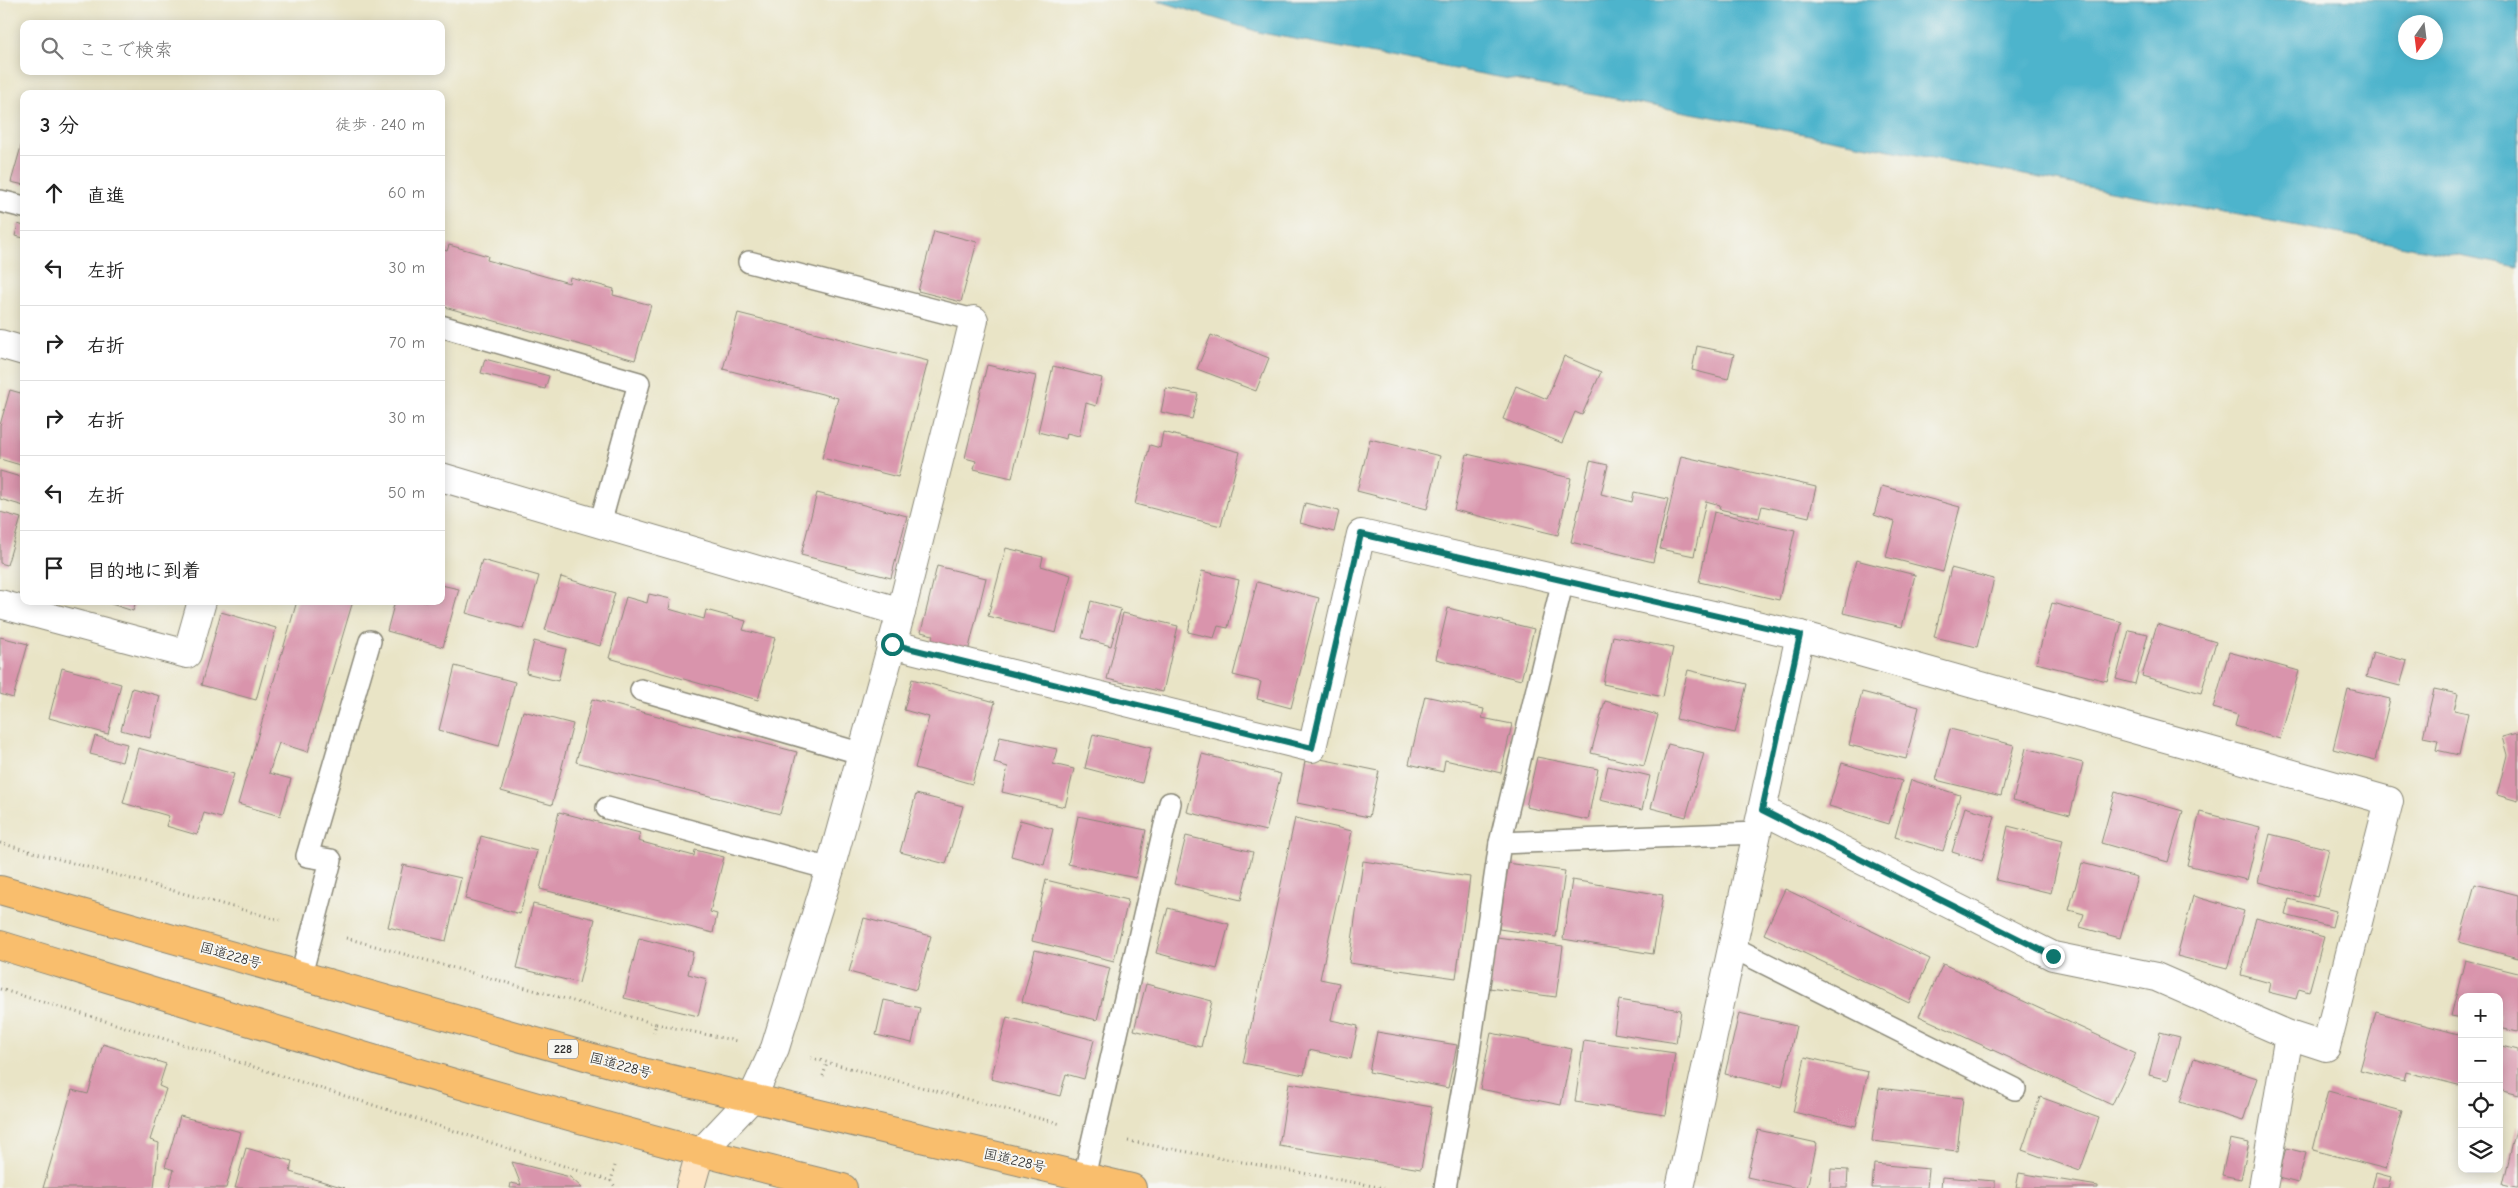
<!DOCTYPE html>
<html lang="ja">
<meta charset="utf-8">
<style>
body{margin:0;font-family:"Comic Neue","Klee One",sans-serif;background:#f6f6f6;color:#222}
.controls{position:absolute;right:15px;bottom:15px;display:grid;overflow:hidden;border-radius:10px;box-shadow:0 2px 12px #0003}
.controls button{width:45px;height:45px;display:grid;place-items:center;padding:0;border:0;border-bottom:1px solid #e0e0e0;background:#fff;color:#222;font:25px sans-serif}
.compass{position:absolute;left:2398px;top:15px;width:45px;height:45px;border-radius:50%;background:#fff;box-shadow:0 2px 12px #0003;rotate:194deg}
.stop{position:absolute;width:15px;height:15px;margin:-11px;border:4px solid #0f766e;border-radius:50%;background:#fff}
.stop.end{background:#0f766e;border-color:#fff;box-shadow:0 1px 5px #0008}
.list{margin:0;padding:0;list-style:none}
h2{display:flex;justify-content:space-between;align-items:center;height:65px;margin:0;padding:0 20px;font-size:21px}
h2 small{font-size:16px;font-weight:400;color:#767676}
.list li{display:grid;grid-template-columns:32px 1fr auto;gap:15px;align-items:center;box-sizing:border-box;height:75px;padding:0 20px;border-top:1px solid #e0e0e0}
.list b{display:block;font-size:19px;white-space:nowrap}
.list em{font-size:16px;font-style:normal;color:#767676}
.icon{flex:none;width:28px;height:28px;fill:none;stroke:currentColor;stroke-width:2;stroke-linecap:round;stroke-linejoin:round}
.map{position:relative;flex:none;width:2518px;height:1188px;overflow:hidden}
.search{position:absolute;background:#fff;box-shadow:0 2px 12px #0003;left:20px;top:20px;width:425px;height:55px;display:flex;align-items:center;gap:12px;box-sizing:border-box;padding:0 18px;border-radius:10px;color:#767676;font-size:19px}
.panel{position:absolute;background:#fff;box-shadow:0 2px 12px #0003;left:20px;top:90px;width:425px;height:515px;border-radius:10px}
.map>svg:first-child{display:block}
</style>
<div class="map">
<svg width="2518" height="1188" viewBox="0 0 2518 1188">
<rect width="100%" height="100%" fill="#f6f6f2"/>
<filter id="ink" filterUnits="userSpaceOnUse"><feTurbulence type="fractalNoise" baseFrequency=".02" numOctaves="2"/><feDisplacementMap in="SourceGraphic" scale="10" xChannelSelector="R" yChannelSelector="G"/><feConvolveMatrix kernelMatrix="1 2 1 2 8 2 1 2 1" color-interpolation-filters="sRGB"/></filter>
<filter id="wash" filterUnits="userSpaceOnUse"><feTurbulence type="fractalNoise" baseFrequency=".0096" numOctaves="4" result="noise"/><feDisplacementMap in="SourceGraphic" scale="20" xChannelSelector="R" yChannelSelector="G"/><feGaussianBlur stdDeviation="1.12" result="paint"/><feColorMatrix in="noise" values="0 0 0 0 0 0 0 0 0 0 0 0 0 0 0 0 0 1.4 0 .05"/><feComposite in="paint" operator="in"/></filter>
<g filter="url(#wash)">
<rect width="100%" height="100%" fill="#e9e4c6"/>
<!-- water -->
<path fill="#4db4cc" stroke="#3c707c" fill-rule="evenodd" d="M1156,0H2518V267L1262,33ZM2406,22H2436V52H2406Z"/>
<g id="blocks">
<!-- building -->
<g fill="#d994ac">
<polygon points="24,136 24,185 11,182"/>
<polygon points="18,224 24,226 24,238 15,236"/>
<polygon points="934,231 977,242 961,302 918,291"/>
<polygon points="449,245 488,256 487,260 569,283 570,277 614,289 613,295 651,305 635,360 441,306 441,249 447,251"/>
<polygon points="738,313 928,361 898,477 822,458 838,398 723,369"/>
<polygon points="1211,335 1269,358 1256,391 1197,369"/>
<polygon points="1697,346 1734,354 1728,379 1692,370"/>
<polygon points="1564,356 1601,372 1582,415 1575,412 1562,443 1503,419 1516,386 1547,399"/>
<polygon points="485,359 549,376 545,389 481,373"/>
<polygon points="987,365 1036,376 1012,478 974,469 976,461 965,458"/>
<polygon points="1053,366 1102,378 1096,406 1086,403 1079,436 1067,433 1066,439 1038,432"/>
<polygon points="1166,388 1198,394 1192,419 1161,412"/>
<polygon points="10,390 24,394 24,466 0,459 0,425"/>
<polygon points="1163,432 1240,452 1221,526 1135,504 1150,445 1160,448"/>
<polygon points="1370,439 1440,456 1427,509 1357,491"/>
<polygon points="1467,454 1571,478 1558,535 1454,510"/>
<polygon points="1681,456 1816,487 1809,517 1762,506 1759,518 1719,509 1720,505 1706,501 1694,556 1660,549"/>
<polygon points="1590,461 1608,465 1601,494 1632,502 1634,492 1668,499 1653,562 1571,542"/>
<polygon points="0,471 24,478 24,506 0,499"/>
<polygon points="1882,486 1960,507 1943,572 1886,557 1895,522 1874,515"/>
<polygon points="817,493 907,516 891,578 801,555"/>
<polygon points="1305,503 1339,511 1334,532 1300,523"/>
<polygon points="0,512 21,518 7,565 0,563"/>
<polygon points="1714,512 1795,530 1779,600 1699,582"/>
<polygon points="1006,548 1043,557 1041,566 1071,575 1056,633 988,616"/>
<polygon points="482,560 539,576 524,629 466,613"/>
<polygon points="1856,560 1915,575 1902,627 1843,613"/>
<polygon points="937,566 986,578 968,652 931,643 933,635 921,632"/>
<polygon points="1951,568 1994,579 1977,647 1934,637"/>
<polygon points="1202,571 1239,580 1228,628 1218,626 1214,638 1188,632"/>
<polygon points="561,577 615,593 600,646 545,630"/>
<polygon points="1257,582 1319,598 1291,708 1257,699 1261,682 1233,675"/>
<polygon points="441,585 459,589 443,647 387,631 395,601 441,601"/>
<polygon points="649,594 671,599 669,609 704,619 706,610 746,621 743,630 775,638 758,700 609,658 626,597 647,603"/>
<polygon points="102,601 136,601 133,611"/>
<polygon points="297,601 353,601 308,752 279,743 269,773 291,779 280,816 238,804"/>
<polygon points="1091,601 1121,609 1111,646 1082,638"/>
<polygon points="2052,603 2122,622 2107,681 2036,663"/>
<polygon points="1448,608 1534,629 1521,680 1436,659"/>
<polygon points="221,612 276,628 256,700 201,685"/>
<polygon points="1123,613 1178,626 1163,692 1107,679"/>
<polygon points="2157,624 2216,642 2201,693 2142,676"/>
<polygon points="2129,630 2148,634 2135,684 2116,679"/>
<polygon points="1613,636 1673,648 1663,697 1603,684"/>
<polygon points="0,637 28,644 13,698 0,694"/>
<polygon points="534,641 566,649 558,681 526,673"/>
<polygon points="2229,652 2299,671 2280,739 2235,726 2238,715 2213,708"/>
<polygon points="2373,652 2407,661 2400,686 2366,677"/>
<polygon points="455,666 515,682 499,746 439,730"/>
<polygon points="62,668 121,684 108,734 49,718"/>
<polygon points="1688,670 1747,684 1735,733 1676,719"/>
<polygon points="912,679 995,702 972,784 915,768 929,717 904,710"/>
<polygon points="132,688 160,696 150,738 121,730"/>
<polygon points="2348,689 2390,699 2375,760 2333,749"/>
<polygon points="2434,689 2458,694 2454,710 2468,713 2459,755 2436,750 2438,740 2423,737"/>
<polygon points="1862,692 1919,707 1906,759 1849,745"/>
<polygon points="1425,696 1484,709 1482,718 1512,724 1501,773 1445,760 1443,772 1409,764"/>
<polygon points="592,699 797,752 780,814 576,762"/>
<polygon points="1605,701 1658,715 1644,766 1591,753"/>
<polygon points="523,711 573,724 552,805 501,791"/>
<polygon points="1950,729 2014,745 2001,796 1936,780"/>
<polygon points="2518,733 2518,801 2497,795 2507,755 2502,737"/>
<polygon points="1093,734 1151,748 1142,783 1085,768"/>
<polygon points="95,736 127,744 122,762 90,754"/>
<polygon points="1000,737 1057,749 1053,764 1074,769 1065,807 1002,792 1008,767 994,763"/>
<polygon points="1668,744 1704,753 1686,817 1651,808"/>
<polygon points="138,748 234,774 221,818 204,813 197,835 166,826 169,816 123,803"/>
<polygon points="2026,748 2083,763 2070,815 2013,800"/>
<polygon points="1202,754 1281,774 1266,831 1187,812"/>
<polygon points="1306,756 1379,771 1369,817 1297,803"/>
<polygon points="1537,757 1598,769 1588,820 1526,807"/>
<polygon points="1842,763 1902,781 1889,824 1829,806"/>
<polygon points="1608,766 1650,776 1642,810 1600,800"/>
<polygon points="1911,780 1960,795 1943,851 1895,837"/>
<polygon points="2115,792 2183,811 2168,862 2101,843"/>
<polygon points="916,794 963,806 946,864 900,852"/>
<polygon points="1965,807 1995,816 1982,861 1952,852"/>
<polygon points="559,812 640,833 638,841 694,856 695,850 724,857 710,912 717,914 713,933 540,889"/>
<polygon points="2200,812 2260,827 2247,880 2187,865"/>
<polygon points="1078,816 1146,830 1136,878 1068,864"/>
<polygon points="1295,818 1352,831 1320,979 1339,983 1331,1020 1358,1026 1351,1059 1309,1050 1304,1075 1243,1063"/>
<polygon points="1020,820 1053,829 1044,865 1011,856"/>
<polygon points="2008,826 2063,840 2051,893 1996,880"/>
<polygon points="2270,834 2329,849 2317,897 2258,882"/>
<polygon points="481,836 537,851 520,914 465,899"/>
<polygon points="1186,836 1253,852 1241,900 1174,884"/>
<polygon points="1363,861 1470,877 1456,978 1349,963"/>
<polygon points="1507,863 1565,871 1556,937 1499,929"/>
<polygon points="2082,863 2137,877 2120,938 2080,927 2084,914 2069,910"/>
<polygon points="403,865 461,878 446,941 388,927"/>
<polygon points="1046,880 1128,900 1114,961 1032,941"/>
<polygon points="1572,880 1663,895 1653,954 1563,939"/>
<polygon points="2475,884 2518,895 2518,958 2459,942"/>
<polygon points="1785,889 1930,959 1909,1003 1764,934"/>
<polygon points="2193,896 2244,911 2227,969 2177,956"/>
<polygon points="2289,899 2336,911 2332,927 2285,915"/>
<polygon points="533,904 595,919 579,983 517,968"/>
<polygon points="1168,908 1229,924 1217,969 1156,953"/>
<polygon points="864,918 931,936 916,990 849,972"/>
<polygon points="2256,918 2324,937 2309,992 2299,989 2296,999 2268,992 2270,983 2241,975"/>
<polygon points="1497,937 1563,946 1556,997 1489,988"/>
<polygon points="639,938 693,952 688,974 707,979 698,1016 624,998"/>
<polygon points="1035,950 1110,968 1097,1020 1022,1002"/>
<polygon points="2465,960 2518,973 2518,1032 2499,1028 2499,997 2462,997 2462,1018 2451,1016"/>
<polygon points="1943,964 2136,1053 2112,1105 1919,1016"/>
<polygon points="1146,984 1212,1001 1201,1047 1134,1030"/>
<polygon points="884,1000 920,1008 912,1043 876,1035"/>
<polygon points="1619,1000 1681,1010 1676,1043 1614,1033"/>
<polygon points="2376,1012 2462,1035 2462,1086 2406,1072 2404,1081 2360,1070"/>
<polygon points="1739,1013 1796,1026 1782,1087 1725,1074"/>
<polygon points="1007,1017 1094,1040 1084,1079 1066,1074 1060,1096 991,1079"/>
<polygon points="1377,1032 1457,1045 1448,1088 1369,1072"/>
<polygon points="2160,1032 2180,1037 2168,1080 2149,1075"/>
<polygon points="1491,1033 1572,1049 1561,1105 1480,1089"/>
<polygon points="1584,1040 1675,1053 1666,1115 1575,1102"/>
<polygon points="103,1044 166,1064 159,1086 166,1089 150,1140 159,1143 154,1188 43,1188 72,1090 88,1094"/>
<polygon points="2499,1045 2518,1050 2518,1095 2499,1090"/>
<polygon points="1805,1057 1868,1072 1856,1126 1793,1112"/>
<polygon points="2194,1058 2257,1078 2243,1121 2180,1102"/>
<polygon points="1289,1083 1432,1107 1421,1169 1279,1146"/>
<polygon points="1879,1088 1963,1098 1957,1151 1872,1141"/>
<polygon points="2328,1091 2402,1111 2386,1169 2313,1150"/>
<polygon points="2040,1097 2099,1118 2080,1171 2022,1150"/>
<polygon points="180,1116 241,1132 226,1188 169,1188 174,1170 165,1167"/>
<polygon points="2517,1125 2518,1188 2516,1188 2503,1185"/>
<polygon points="1758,1130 1817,1143 1807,1188 1797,1188 1747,1177"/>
<polygon points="2230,1139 2249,1143 2241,1179 2222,1175"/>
<polygon points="246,1148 292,1161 290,1172 345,1188 235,1188"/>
<polygon points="2286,1148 2306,1153 2298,1183 2278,1178"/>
<polygon points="512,1162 570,1177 582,1188 510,1188 511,1183 521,1185"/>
<polygon points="1874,1164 1929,1169 1927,1188 1872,1188"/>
<polygon points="1831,1169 1848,1170 1847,1188 1830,1188"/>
<polygon points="2019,1173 2098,1186 2098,1188 2016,1188"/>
<polygon points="2376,1173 2391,1177 2388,1188 2372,1188"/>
<polygon points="1942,1177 1995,1181 1995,1188 1941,1188"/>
</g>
</g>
</g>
<g filter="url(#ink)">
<use href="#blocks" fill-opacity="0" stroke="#8a8878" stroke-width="1"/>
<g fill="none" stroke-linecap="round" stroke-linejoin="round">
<defs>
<g id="lane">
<polyline points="0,201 24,207"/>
<polyline points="749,262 974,320"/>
<polyline points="441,326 639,383 600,524"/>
<polyline points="641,690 863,754"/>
<polyline points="607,808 830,869"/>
<polyline points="1500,843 1563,580"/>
<polyline points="1732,947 2015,1089"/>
<polyline points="301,975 331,860 307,856 370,641"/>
<polyline points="1084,1177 1170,803"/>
<polyline points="1445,1188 1467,1065 1500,843 1757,833"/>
</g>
<g id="street">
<polyline points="0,344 24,351"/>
<polyline points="441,477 901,612 830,869 775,1048 752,1098 700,1153"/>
<polyline points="0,604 187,654 202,601"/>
<polyline points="901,612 974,320"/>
<polyline points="891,644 1312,748 1361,534 1800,635 2389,801 2326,1047 2289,1035 2156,977 2053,956 1762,810"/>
<polyline points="1680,1188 1800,635"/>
<polyline points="2263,1188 2289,1035"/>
</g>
<polyline id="secondary" points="690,1188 700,1153"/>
<g id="highway">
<polyline points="0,890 642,1072 1132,1188"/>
<path d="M0,945C279,1031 559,1119 843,1188"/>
</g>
</defs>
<!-- lane casing -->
<use href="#lane" stroke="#8a8878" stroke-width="24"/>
<!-- street casing -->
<use href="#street" stroke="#8a8878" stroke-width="30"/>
<!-- secondary casing -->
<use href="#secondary" stroke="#8a8878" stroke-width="30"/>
<!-- highway casing -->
<use href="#highway" stroke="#8a8878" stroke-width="30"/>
<!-- path -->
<g stroke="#8a8878" stroke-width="3" stroke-dasharray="1 4" stroke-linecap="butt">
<polyline points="0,843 280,920"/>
<polyline points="346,938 656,1024 653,1035"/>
<polyline points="0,989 204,1051 611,1181"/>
<polyline points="656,1024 737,1041"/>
<polyline points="811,1058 1061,1124"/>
<polyline points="823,1076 827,1063"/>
<polyline points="1128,1141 1384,1188"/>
<polyline points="615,1166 611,1181 616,1188"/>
</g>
<!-- lane -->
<use href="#lane" stroke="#fff" stroke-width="21"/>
<!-- street -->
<use href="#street" stroke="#fff" stroke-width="28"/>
<!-- secondary -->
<use href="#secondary" stroke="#fde5c5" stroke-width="28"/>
<!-- highway -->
<use href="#highway" stroke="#f9be6d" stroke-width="28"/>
</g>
</g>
<g fill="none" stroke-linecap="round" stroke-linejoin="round" filter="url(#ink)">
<!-- route -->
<polyline stroke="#0f766e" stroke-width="6" points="892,644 1312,748 1361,534 1800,635 1762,810 2053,956"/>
</g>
<g text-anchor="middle" stroke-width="4" stroke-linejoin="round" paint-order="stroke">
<!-- shield labels -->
<rect fill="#f6f6f2" stroke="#686867" stroke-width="1" x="548" y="1039.5" width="30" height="19" rx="4"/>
<g font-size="12" font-weight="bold" fill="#2b2b2b">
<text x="563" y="1053">228</text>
</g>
<!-- street labels -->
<g font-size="14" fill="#2b2b2b" stroke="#f6f6f2">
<text transform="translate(231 955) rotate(16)" y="5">国道228号</text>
<text transform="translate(621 1065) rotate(15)" y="5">国道228号</text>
<text transform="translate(1015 1160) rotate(13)" y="5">国道228号</text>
</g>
</g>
</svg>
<div class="controls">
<button>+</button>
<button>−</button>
<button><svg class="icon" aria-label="locate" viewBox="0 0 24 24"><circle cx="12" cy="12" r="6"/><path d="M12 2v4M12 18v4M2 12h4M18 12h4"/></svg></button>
<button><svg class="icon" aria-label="layers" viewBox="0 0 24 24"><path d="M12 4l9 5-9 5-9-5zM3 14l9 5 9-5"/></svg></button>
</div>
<svg class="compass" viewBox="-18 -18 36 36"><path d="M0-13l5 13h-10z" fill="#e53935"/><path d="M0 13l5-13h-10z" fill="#767676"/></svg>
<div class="stop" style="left:892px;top:644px"></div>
<div class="stop end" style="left:2053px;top:956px"></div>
<div class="search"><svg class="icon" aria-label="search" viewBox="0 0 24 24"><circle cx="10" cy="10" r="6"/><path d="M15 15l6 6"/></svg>ここで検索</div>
<section class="panel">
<h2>3 分<small>徒歩 · 240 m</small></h2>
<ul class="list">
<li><svg class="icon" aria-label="ahead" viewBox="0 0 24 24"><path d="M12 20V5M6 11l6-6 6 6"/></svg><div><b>直進</b></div><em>60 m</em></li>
<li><svg class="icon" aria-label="left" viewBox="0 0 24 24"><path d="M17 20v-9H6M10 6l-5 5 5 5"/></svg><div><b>左折</b></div><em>30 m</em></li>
<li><svg class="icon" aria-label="right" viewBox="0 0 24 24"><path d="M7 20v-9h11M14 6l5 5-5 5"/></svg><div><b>右折</b></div><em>70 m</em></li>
<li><svg class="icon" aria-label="right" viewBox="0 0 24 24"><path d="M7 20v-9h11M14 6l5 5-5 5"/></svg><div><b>右折</b></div><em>30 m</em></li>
<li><svg class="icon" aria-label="left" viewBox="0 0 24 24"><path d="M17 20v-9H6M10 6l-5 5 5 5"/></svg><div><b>左折</b></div><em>50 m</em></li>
<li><svg class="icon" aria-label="arrive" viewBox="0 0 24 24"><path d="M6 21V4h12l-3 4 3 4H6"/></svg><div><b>目的地に到着</b></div></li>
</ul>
</section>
</div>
